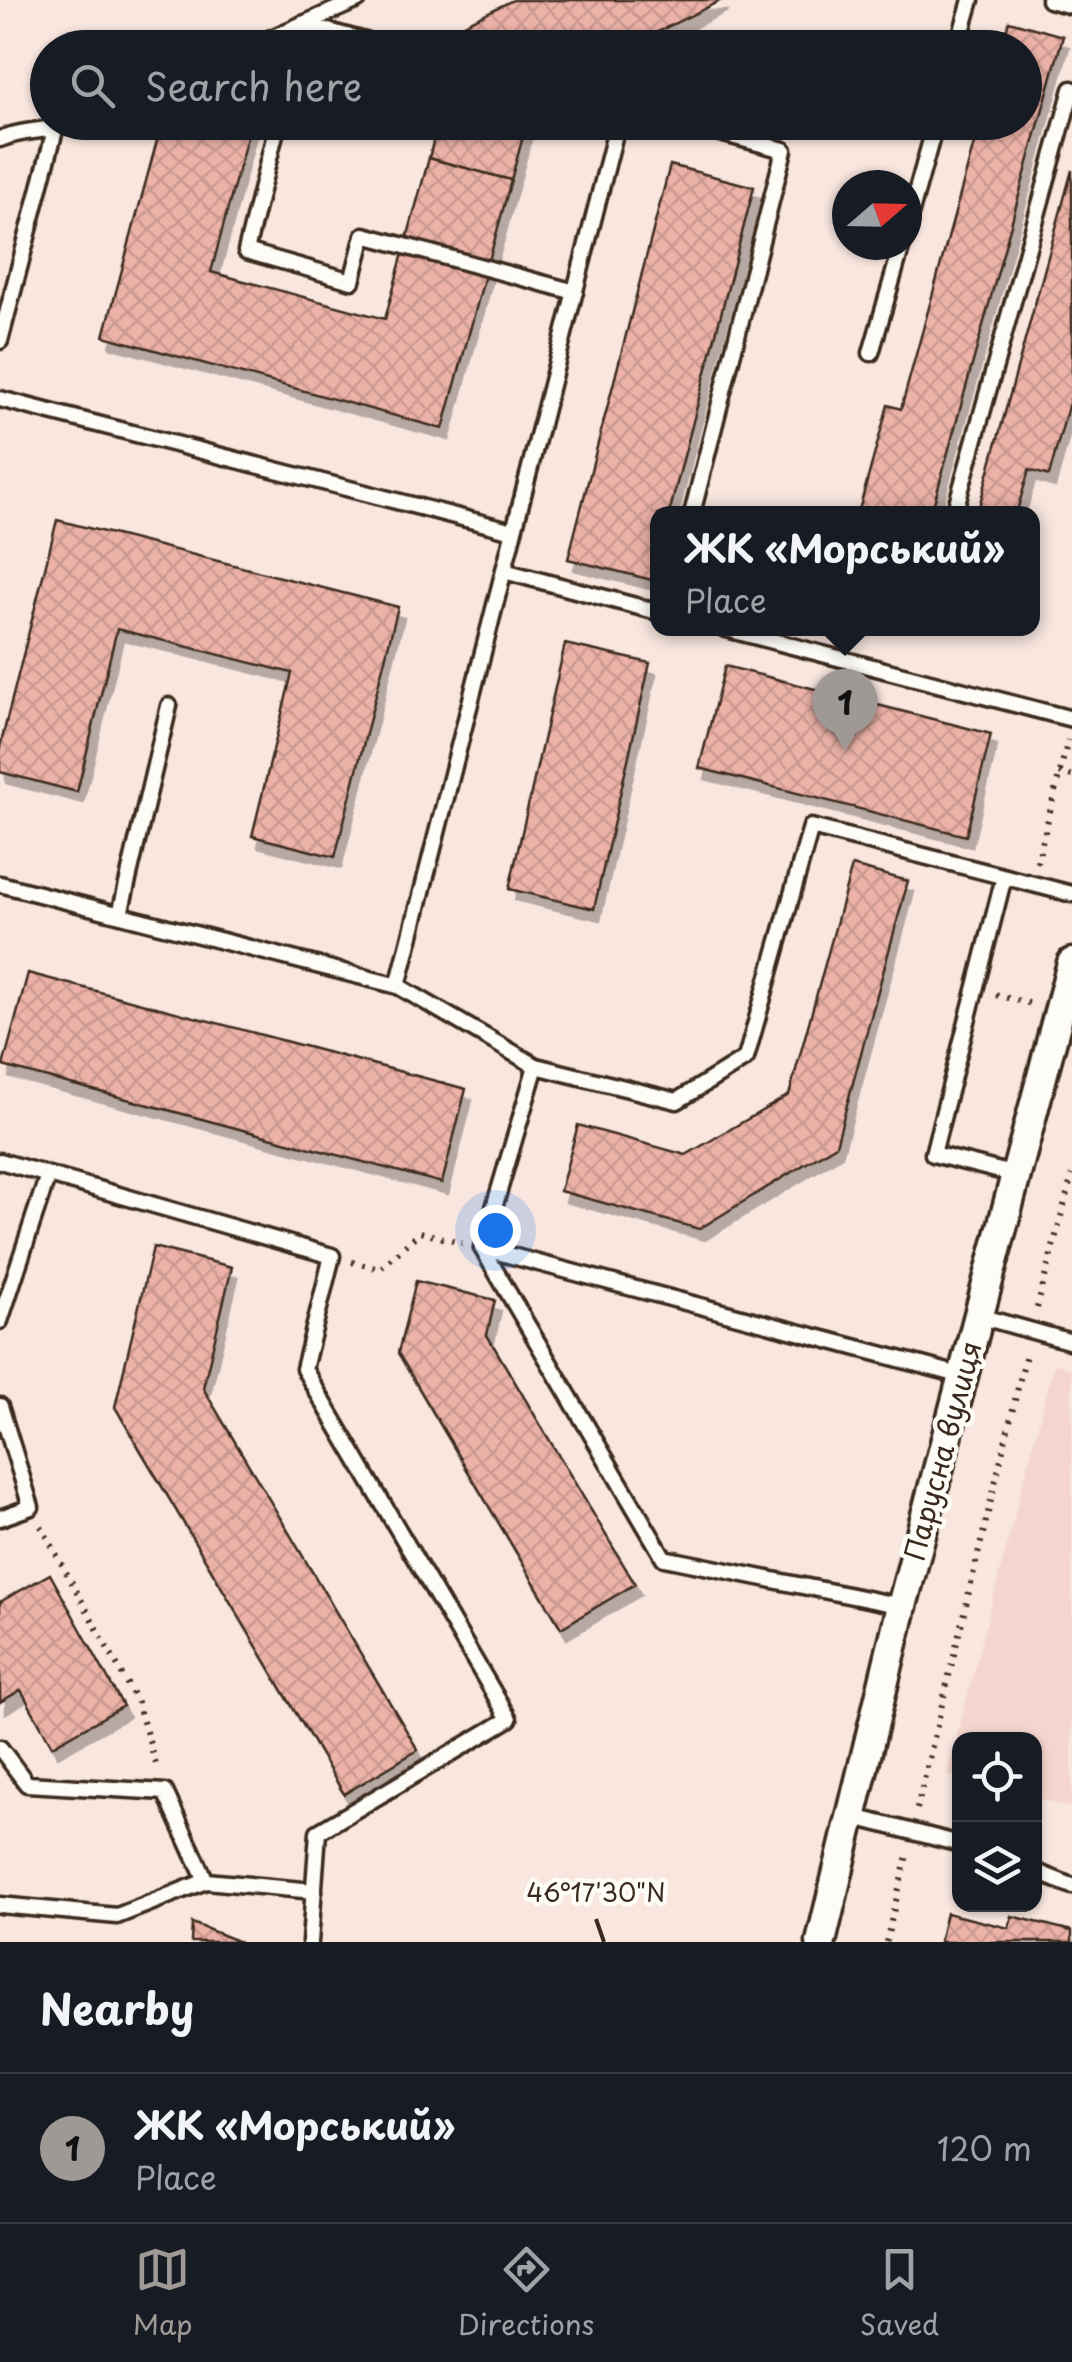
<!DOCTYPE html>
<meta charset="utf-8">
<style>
body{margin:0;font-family:"Playpen Sans",sans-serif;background:#20242c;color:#f1f3f6}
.controls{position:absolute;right:30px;bottom:30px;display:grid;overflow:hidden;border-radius:20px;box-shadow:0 2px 8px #0004}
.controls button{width:90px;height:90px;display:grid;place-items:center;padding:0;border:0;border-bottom:2px solid #363941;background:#171b24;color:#f1f3f6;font:50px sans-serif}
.compass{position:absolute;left:832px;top:170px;width:90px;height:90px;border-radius:50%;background:#171b24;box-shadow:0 2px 8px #0004;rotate:70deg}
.you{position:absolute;left:495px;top:1230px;width:35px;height:35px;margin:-25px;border:8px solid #fff;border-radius:50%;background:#1a73e8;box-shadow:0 0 0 15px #1a73e833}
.badge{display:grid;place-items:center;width:65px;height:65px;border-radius:50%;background:#9f9995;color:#111;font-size:32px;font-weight:700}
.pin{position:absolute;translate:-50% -82px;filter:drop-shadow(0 2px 5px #0008)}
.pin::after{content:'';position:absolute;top:52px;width:35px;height:30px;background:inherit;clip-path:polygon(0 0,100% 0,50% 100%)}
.popup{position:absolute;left:650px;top:506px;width:390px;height:130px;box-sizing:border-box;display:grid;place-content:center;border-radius:20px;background:#171b24;filter:drop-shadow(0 2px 8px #0005);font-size:32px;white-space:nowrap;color:#9ea1a6}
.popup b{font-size:38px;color:#f1f3f6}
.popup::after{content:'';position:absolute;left:50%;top:100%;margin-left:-20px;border:20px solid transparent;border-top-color:#171b24}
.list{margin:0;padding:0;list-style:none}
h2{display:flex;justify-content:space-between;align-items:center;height:130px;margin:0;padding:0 40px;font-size:42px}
h2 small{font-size:32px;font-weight:400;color:#9ea1a6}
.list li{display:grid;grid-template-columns:65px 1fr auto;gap:30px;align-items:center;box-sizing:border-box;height:150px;padding:0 40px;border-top:2px solid #363941}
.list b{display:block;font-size:38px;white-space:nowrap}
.list p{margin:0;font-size:32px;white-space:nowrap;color:#9ea1a6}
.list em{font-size:32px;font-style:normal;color:#9ea1a6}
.icon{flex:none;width:55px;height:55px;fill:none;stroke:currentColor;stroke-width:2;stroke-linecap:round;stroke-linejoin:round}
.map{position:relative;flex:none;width:1072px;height:1942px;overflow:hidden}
.search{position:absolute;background:#171b24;box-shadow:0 2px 8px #0004;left:30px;right:30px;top:30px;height:110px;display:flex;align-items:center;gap:25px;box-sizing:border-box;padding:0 35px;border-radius:55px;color:#9ea1a6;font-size:38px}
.sheet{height:280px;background:#171b24}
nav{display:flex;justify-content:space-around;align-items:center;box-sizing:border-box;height:140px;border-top:2px solid #363941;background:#171b24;font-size:28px;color:#9ea1a6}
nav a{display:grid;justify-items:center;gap:5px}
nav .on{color:#9f9995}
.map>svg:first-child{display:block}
</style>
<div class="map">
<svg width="1072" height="1942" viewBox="0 0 1072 1942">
<defs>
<pattern id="building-cross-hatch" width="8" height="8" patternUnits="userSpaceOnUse" patternTransform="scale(2.5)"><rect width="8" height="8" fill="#ecb2a8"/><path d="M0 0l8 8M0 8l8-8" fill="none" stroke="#cb9990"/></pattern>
<filter id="shadow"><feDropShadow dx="6" dy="11" stdDeviation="0" flood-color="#0004"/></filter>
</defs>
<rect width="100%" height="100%" fill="#f8e6df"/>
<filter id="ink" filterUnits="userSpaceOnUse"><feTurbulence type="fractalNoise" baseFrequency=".01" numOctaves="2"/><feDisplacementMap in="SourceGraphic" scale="20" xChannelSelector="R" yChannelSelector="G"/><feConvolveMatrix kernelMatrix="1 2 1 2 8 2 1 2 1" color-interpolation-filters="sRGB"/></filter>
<g filter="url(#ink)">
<!-- built -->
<polygon fill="#f4d6ce" points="1054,1364 1072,1369 1072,1808 1035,1798 1034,1740 960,1740 959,1778 947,1775"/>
<!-- building -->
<g fill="url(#building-cross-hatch)" stroke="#3b2a1e" stroke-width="2.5" filter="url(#shadow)">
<polygon points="513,0 722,0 625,48 458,48 464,24"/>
<polygon points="1009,21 1063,36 931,514 858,514 888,405 901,409 980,122 1024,122 1024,48 1001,48"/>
<polygon points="162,122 251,122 211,272 385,319 429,158 511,180 443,429 104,336"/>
<polygon points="438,122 527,122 511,180 429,158"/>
<polygon points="670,165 754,187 669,514 658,514 658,557 652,580 568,559"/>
<polygon points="1072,170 1072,392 1049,476 1029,470 1016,514 977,514"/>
<polygon points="57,520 398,607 335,857 252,836 292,673 117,629 77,792 0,772 0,747"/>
<polygon points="565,644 650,663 594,909 509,889"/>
<polygon points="725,666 991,734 966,836 699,768"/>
<polygon points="852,866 908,881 836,1145 699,1229 560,1191 578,1125 686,1155 789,1095"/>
<polygon points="28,973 466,1089 442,1183 3,1066"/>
<polygon points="153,1247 232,1267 203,1388 418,1750 344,1794 115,1407"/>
<polygon points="416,1281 495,1300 487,1335 635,1584 561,1628 398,1353"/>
<polygon points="50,1574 123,1706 52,1746 21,1690 0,1702 0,1602"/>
<polygon points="946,1913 1009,1928 1012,1916 1072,1931 1072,1942 939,1942"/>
<polygon points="192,1923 240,1942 191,1942"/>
</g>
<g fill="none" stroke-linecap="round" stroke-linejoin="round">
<defs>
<g id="lane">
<polyline points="1049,0 1072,6"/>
<polyline points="248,48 358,0"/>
<polyline points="296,48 302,24 391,48"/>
<polyline points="957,48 971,0"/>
<polyline points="278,122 246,251 352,281 364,235 575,292"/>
<polyline points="679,122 784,150 692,514"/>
<path d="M0,139C25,128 48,133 73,122"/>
<polyline points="907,226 936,122"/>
<polyline points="0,341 55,130"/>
<polyline points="871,353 902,245"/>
<polyline points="0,399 513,531"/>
<polyline points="954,514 1072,89"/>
<polyline points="504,571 658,612"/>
<polyline points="723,628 1072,719"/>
<polyline points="1004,877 933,1154 1016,1175"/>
<polyline points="0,884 398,986 536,1066 677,1101 746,1058 811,827 1072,894"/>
<polyline points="120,914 169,706"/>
<polyline points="398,986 618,122"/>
<polyline points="536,1066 482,1248 664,1558 902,1606"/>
<polyline points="0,1161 332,1256 304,1369 509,1719 318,1832 310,1942"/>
<polyline points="482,1248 963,1376"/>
<polyline points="979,1316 1072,1342"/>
<polyline points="0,1321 48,1175"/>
<polyline points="0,1406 31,1507 0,1518"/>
<polyline points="0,1748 27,1784 165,1792 206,1881"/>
<polyline points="851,1816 960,1844"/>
<polyline points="1034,1871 1072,1886"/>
<polyline points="0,1905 117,1916 206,1881 314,1891"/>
</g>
<polyline id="street" points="821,1942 902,1606 1072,963"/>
</defs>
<!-- lane casing -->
<use href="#lane" stroke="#3b2a1e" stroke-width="21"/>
<!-- street casing -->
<use href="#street" stroke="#3b2a1e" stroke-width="35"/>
<!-- path -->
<g stroke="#3b2a1e" stroke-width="6" stroke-dasharray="2.5 8" stroke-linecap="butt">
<polyline points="1059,773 1072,776"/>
<polyline points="1037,863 1068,740"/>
<polyline points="996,995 1032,1004"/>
<polyline points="352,1262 380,1269 420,1232 462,1243"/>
<polyline points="1037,1308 1072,1175"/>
<polyline points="41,1526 137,1702 158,1771"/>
<polyline points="917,1809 1027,1350"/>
<polyline points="886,1942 908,1851"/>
</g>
<!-- lane -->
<use href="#lane" stroke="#fdfcf7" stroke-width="14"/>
<!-- street -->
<use href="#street" stroke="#fdfcf7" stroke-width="28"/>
</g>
</g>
<!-- ticks -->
<path fill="none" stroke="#3b2a1e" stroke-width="4" d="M596,1919L604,1942"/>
<g text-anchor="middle" stroke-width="9" stroke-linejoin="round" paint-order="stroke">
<!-- street labels -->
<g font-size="28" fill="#3b2a1e" stroke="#fdfcf7">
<text transform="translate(943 1451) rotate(-75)" y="10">Парусна вулиця</text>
</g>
</g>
<g font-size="25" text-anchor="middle" fill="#3b2a1e" stroke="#fdfcf7" stroke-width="9" stroke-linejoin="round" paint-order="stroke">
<text x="596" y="1902">46°17'30"N</text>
</g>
</svg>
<div class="controls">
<button><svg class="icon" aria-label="locate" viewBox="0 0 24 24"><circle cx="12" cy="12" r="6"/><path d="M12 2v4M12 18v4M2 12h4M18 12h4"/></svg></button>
<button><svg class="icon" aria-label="layers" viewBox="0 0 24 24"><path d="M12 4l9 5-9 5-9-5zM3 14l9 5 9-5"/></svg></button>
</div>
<svg class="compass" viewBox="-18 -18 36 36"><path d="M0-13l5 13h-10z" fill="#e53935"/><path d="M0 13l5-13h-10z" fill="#9ea1a6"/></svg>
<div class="you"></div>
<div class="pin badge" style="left:845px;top:751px">1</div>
<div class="popup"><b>ЖК «Морський»</b>Place</div>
<div class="search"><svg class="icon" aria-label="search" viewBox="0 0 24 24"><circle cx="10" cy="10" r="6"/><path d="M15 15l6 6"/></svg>Search here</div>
</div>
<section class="sheet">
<h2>Nearby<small></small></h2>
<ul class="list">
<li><span class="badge">1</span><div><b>ЖК «Морський»</b><p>Place</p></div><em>120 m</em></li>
</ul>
</section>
<nav>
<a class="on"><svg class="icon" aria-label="map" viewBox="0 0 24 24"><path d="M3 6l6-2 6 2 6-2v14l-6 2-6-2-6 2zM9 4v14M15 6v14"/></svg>Map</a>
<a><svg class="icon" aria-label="directions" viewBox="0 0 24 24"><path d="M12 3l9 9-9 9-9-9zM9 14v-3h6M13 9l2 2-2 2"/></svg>Directions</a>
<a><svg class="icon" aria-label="saved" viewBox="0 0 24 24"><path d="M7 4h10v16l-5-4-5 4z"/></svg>Saved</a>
</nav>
